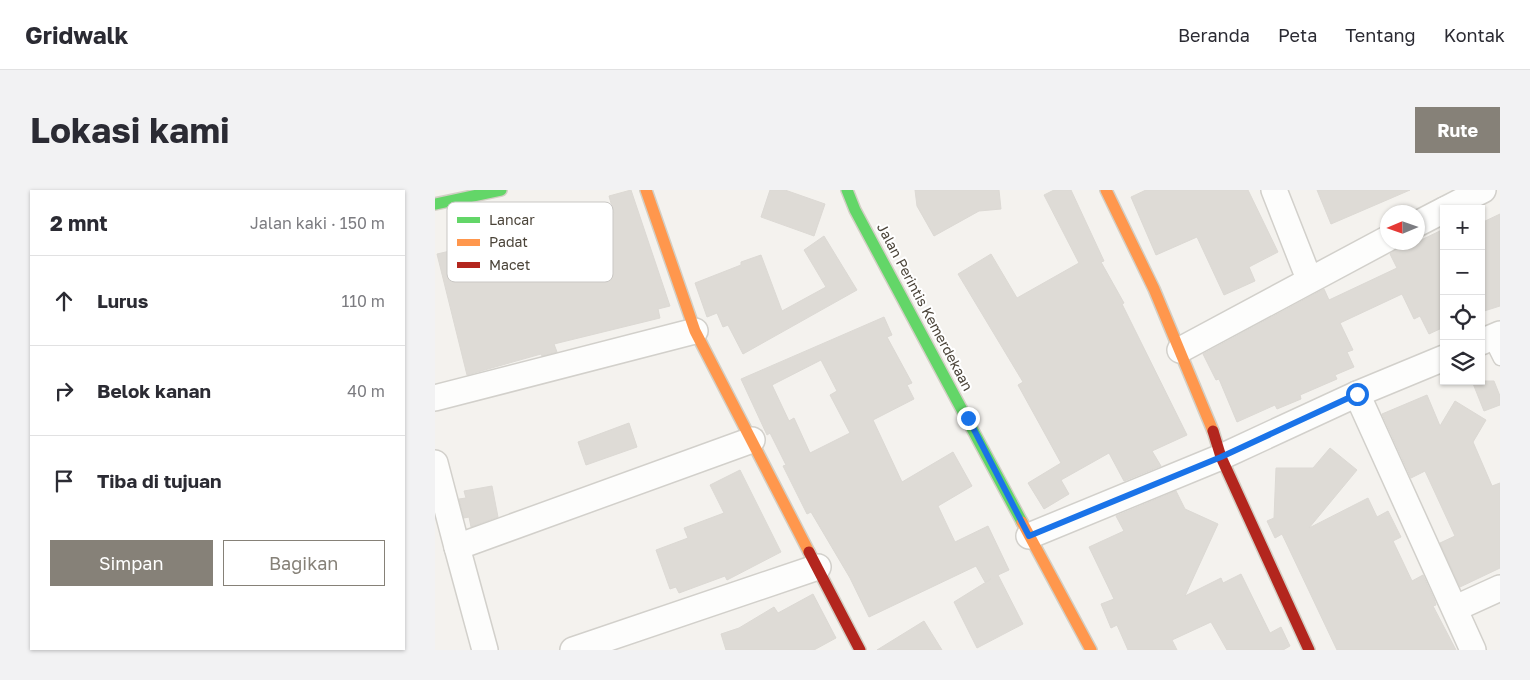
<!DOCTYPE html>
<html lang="id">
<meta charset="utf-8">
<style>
body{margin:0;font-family:"Golos Text",sans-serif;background:#f2f2f3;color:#2b2b33}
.controls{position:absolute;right:15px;top:15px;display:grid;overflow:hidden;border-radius:0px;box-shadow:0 1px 4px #0004}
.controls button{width:45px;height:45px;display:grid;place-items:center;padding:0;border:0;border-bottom:1px solid #e1e1e2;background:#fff;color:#2b2b33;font:25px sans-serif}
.compass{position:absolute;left:945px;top:15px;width:45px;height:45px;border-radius:50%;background:#fff;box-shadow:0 1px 4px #0004;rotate:268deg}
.stop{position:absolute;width:15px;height:15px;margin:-11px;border:4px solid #1a73e8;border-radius:50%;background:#fff}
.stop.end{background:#1a73e8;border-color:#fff;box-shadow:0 1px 5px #0008}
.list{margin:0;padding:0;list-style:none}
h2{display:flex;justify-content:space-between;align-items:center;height:65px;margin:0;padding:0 20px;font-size:21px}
h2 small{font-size:16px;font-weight:400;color:#7c7c81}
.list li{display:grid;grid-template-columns:32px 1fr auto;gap:15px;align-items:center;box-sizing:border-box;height:90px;padding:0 20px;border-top:1px solid #e1e1e2}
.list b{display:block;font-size:19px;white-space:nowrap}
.list em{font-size:16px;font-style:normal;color:#7c7c81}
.actions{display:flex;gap:10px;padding:15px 20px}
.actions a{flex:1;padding:11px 0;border:1px solid #868178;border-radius:0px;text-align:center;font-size:18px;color:#868178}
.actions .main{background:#868178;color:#fff}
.icon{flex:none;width:28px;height:28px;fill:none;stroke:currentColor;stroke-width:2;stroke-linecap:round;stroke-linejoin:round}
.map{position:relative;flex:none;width:1065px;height:460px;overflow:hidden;border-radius:0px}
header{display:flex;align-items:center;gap:30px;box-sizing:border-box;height:70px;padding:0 25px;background:#fff;border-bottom:1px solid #e1e1e2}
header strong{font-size:24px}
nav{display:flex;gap:28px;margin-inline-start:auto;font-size:18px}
.intro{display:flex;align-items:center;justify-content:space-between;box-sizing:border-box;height:120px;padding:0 30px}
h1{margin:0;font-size:35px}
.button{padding:12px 22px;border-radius:0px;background:#868178;color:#fff;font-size:18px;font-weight:700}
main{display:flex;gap:30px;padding:0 30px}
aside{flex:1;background:#fff;border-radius:0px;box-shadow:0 1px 4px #0004}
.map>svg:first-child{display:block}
</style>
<header>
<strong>Gridwalk</strong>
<nav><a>Beranda</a><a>Peta</a><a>Tentang</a><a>Kontak</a></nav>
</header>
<div class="intro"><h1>Lokasi kami</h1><a class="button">Rute</a></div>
<main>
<aside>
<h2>2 mnt<small>Jalan kaki · 150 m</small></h2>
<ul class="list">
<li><svg class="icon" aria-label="ahead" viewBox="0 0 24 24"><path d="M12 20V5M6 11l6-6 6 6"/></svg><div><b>Lurus</b></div><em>110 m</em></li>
<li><svg class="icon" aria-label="right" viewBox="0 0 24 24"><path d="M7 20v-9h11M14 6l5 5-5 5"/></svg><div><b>Belok kanan</b></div><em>40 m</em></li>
<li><svg class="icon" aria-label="arrive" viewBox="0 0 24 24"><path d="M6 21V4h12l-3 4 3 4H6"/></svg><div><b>Tiba di tujuan</b></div></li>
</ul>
<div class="actions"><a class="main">Simpan</a><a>Bagikan</a></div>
</aside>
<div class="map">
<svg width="1065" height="460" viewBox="0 0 1065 460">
<rect width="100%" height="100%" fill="#f4f2ee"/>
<!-- building -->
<g fill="#dedbd6" stroke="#dcd9d4" fill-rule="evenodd">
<polygon points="196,0 235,116 223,119 225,128 119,154 122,162 107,166 106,164 32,185 2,64 15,61 13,56 32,51 33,57 54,51 55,57 116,42 115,36 132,32 133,36 179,24 174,6"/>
<polygon points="335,0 350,0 390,14 379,46 326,27"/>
<polygon points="480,0 564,0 566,19 544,21 499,46 482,16"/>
<polygon points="619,0 636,0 669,71 666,72 689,113 687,114 752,245 717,261 726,276 689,291 674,263 626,290 634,304 609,319 593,293 626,273 583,195 588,192 523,84 556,64 582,108 644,73 609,5"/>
<polygon points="711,0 813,0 843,62 814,77 820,91 789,105 762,47 721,65 696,7"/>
<polygon points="882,0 975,0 896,34"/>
<polygon points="1065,24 1065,116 1046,122 1046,33"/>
<polygon points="1009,39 1009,137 994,144 985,126 979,129 967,104 905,133 918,160 912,162 919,177 900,185 902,189 865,205 866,209 842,219 840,215 802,232 784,189 781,190 768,164 889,99 894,110 962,78 955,64 964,57 966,52 982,52"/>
<polygon points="389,46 422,100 308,164 293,135 288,137 282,123 272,127 260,93 306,75 306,72 326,65 347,121 391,97 369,60"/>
<path d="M449,127L457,145L452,147L477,193L472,195L479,209L438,230L467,292L518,262L537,296L503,316L520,352L553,336L574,380L563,385L588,434L542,458L519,412L556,389L550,392L541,376L434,427L415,388L376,322L372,324L348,276L351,275L335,243L332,245L306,189ZM386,170L402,201L395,205L415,243L375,263L359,228L354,231L337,195Z"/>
<polygon points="1037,191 1059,191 1065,206 1065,215 1049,221"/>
<polygon points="992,205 1005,236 1020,211 1051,230 1038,252 1057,296 1065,293 1065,378 1025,397 1005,353 1020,346 990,281 976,288 947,224"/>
<polygon points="194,233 202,257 151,275 143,252"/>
<polygon points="895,258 922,280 874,338 933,308 942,327 953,321 966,347 958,351 977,391 988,385 999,409 1001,415 998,416 1021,460 902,460 847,344 840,348 832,331 839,328 841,278 878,278"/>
<polygon points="305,280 346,362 292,390 290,386 244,403 241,397 235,399 221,360 253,348 249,338 289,323 275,295"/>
<polygon points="57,296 63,327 36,337 34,327 29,328 24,309 31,308 29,301"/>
<polygon points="741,301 750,319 783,334 750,406 786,388 788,393 806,384 835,443 846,437 855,456 848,460 792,460 776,432 737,450 742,460 693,460 682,435 676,438 666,414 679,409 654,357 689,341 681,326"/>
<polygon points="378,404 401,448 379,460 291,460 286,444 304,438 339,417 343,423"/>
<polygon points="489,431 507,460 442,460"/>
</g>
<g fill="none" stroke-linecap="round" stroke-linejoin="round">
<defs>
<polyline id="lane" points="1055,149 1065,169"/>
<g id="street">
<polyline points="839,0 874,89"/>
<polyline points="1011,19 1048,0"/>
<polyline points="982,34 1009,20"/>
<polyline points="1046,152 1065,144"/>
<polyline points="745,160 952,49"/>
<polyline points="922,204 1038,460"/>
<polyline points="0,208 260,141"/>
<polyline points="0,273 22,357"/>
<polyline points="594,346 786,267 922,204 1009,168"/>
<polyline points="1021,418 1065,398"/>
<polyline points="50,460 22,357 317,250"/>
<polyline points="138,460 383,377"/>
</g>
<g id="fast">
<polyline points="412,0 420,20 587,332"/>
<polyline points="0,14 66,0"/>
</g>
<g id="slow">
<polyline points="211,0 260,141 374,362"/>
<polyline points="671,0 719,99 778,241"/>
<polyline points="587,332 656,460"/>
</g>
<g id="jam">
<polyline points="778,241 786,267 874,460"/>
<polyline points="374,362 425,460"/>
</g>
</defs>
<!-- lane casing -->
<use href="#lane" stroke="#d2d0cb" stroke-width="15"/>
<!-- street casing -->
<use href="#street" stroke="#d2d0cb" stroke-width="28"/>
<!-- fast casing -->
<use href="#fast" stroke="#d3cfc5" stroke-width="14"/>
<!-- slow casing -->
<use href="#slow" stroke="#d3cfc5" stroke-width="14"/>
<!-- jam casing -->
<use href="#jam" stroke="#d3cfc5" stroke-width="14"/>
<!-- lane -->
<use href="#lane" stroke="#fdfdfc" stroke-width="12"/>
<!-- street -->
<use href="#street" stroke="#fdfdfc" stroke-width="25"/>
<!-- fast -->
<use href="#fast" stroke="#63d668" stroke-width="11"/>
<!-- slow -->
<use href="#slow" stroke="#ff974d" stroke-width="11"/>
<!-- jam -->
<use href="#jam" stroke="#b3261e" stroke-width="11"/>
</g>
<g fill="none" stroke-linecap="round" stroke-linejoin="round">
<!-- route -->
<polyline stroke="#1a73e8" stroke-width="6" points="533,228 594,346 786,267 922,204"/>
</g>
<g text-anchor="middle" stroke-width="4" stroke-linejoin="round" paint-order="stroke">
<!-- street labels -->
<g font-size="14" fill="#4b4439" stroke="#fff">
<text transform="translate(490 117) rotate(62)" y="5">Jalan Perintis Kemerdekaan</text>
</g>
</g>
<!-- legend -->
<rect x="12" y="12" width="166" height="80" rx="8" fill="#fff" stroke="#c9c7c4" stroke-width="1"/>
<rect x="22" y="27" width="23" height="6" fill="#63d668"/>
<rect x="22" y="49" width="23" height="7" fill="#ff974d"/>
<rect x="22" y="72" width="23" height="6" fill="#b3261e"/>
<g font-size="14" fill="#4b4439">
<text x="54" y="35">Lancar</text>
<text x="54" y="57">Padat</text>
<text x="54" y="80">Macet</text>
</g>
</svg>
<div class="controls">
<button>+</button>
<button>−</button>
<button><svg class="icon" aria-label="locate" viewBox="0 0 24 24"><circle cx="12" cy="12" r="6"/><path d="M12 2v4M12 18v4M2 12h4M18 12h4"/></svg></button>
<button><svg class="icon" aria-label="layers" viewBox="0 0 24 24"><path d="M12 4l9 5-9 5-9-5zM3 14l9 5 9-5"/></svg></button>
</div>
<svg class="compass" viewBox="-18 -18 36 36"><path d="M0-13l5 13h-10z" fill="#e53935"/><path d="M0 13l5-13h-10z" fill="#7c7c81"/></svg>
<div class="stop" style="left:922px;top:204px"></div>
<div class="stop end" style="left:533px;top:228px"></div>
</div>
</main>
